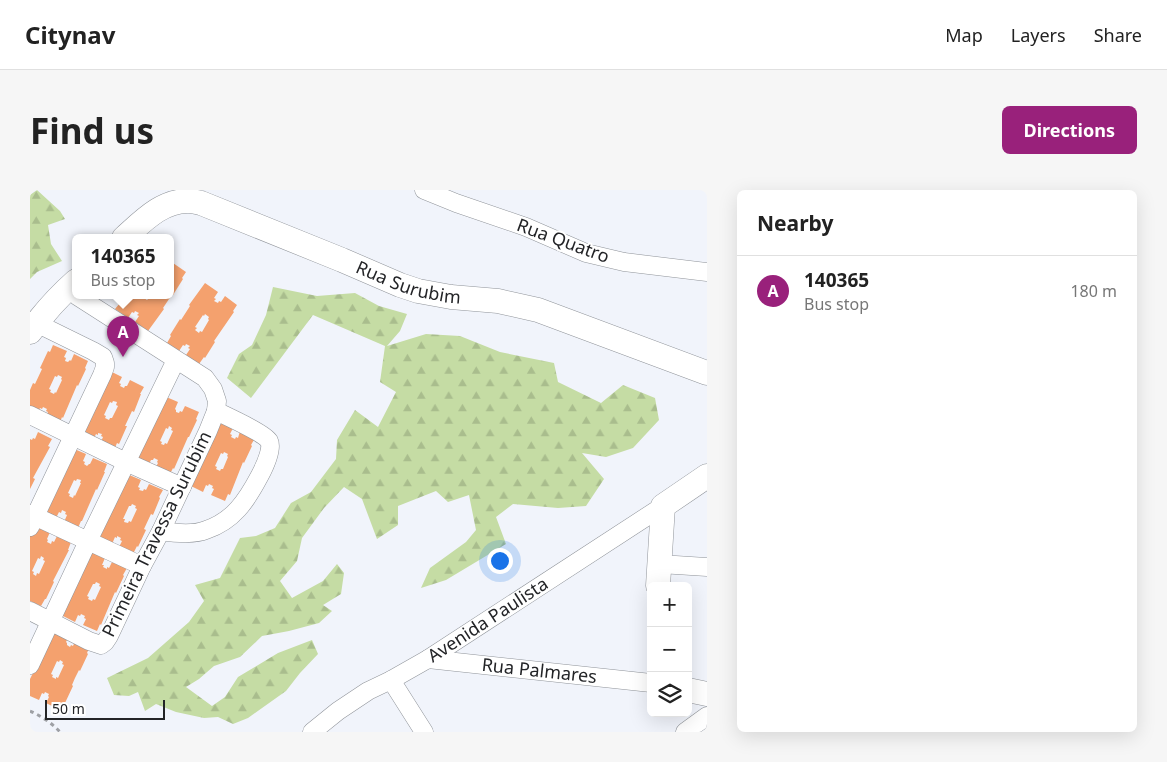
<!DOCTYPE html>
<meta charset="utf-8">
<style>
body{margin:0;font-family:"Noto Sans",sans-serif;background:#f6f6f6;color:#222}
.controls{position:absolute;right:15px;bottom:15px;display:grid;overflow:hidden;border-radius:8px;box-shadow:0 5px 20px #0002}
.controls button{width:45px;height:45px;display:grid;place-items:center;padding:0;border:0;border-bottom:1px solid #e0e0e0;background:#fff;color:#222;font:25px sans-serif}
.scale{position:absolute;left:15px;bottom:12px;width:120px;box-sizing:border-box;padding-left:5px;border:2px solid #232427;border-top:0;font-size:14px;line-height:18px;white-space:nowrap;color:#232427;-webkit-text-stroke:4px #fff;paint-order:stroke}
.you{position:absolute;left:469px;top:370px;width:18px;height:18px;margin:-12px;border:4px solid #fff;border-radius:50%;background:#1a73e8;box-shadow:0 0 0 8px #1a73e833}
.badge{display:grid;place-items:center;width:32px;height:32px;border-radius:50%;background:#99217b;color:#fff;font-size:16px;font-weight:700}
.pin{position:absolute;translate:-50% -41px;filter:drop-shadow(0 1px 2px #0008)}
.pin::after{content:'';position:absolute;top:26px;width:18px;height:15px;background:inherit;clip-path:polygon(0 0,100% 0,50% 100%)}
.popup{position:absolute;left:42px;top:44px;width:102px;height:65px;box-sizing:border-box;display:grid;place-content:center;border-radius:8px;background:#fff;filter:drop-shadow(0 1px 4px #0005);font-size:16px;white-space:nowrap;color:#767676}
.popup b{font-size:19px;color:#222}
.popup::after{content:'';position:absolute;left:50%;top:100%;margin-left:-10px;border:10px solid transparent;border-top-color:#fff}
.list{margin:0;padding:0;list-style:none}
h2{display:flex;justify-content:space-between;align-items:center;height:65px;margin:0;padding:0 20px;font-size:21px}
h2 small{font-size:16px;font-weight:400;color:#767676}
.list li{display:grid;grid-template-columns:32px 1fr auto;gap:15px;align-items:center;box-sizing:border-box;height:70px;padding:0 20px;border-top:1px solid #e0e0e0}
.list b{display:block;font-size:19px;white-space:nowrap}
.list p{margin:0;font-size:16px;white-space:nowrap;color:#767676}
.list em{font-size:16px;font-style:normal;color:#767676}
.icon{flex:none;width:28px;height:28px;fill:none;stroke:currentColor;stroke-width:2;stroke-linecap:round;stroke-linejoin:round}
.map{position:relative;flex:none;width:677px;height:542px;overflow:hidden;border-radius:8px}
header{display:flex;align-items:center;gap:30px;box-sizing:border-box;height:70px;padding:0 25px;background:#fff;border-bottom:1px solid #e0e0e0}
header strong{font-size:24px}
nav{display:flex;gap:28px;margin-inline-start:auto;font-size:18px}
.intro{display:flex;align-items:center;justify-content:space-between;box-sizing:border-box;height:120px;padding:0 30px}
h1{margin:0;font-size:35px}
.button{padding:12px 22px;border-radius:8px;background:#99217b;color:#fff;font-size:18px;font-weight:700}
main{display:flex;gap:30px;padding:0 30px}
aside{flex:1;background:#fff;border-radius:8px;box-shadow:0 5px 20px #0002}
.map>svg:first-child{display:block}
</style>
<header>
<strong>Citynav</strong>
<nav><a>Map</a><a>Layers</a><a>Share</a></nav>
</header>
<div class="intro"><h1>Find us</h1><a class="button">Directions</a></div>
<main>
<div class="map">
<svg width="677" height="542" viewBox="0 0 677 542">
<defs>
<pattern id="forest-firs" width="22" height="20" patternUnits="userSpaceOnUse" patternTransform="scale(1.25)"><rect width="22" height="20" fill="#c5dca4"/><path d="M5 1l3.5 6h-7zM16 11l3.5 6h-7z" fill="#a9bd8d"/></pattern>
</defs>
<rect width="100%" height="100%" fill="#f1f4fb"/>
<!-- forest -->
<g fill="url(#forest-firs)">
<polygon points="7,0 30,21 35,29 18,35 21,54 32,71 7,82 0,89 0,5"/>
<polygon points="243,97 287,106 325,103 349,116 377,124 370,141 357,156 396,144 430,146 470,162 524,173 528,192 571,213 593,195 625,208 629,230 603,258 576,267 552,263 574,289 556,316 528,318 483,314 466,327 476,354 416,390 391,398 400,378 436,352 446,340 439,305 418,312 406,301 368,316 368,335 347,349 332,309 314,297 294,318 272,348 267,371 250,391 262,408 293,391 307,374 314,383 311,404 293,415 302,421 289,433 259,441 232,446 210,467 184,476 169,489 156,497 182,516 195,507 208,487 248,463 282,450 288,464 270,483 256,501 218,528 203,534 188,527 174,528 146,522 126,514 115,521 108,502 99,506 84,505 77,488 118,468 159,432 174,411 165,395 190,388 210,348 226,346 245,338 261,313 281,302 306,269 307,250 325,220 348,237 366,202 350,192 355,156 283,125 221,208 197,188 209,164 222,155 236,125"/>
</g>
<!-- building -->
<g fill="#f4a16e" fill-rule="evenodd">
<polygon points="143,73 156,82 152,88 153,89 143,105 140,104 140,78"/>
<path d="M175,93L188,102L184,108L186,109L184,111L188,113L189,111L191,112L195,106L207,115L203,121L204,122L184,151L185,152L175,168L174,167L169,174L156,165L160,159L158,158L160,156L156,154L155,156L153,155L149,161L137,153L141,146L140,145L150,129L151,130L160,116L159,115ZM175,124L179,127L178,129L179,130L172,142L170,141L169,143L165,140L167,138L165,137L173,125L174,126Z"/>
<polygon points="92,106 115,106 114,108 117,110 119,108 120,109 122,106 141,106 133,118 134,119 118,141 105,132 109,126 107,125 109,123 105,121 104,123 102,122 98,128 85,119 90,113 89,112"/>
<path d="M23,155L37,161L34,167L36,168L35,171L38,172L40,170L41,171L44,164L58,171L55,178L56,179L48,196L47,195L33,228L32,227L29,235L15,228L18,222L16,221L17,219L13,217L12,219L10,218L7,225L0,221V200L3,193L5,194L12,179L10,178L18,161L20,162ZM28,185L32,187L31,189L32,190L26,203L25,202L24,204L20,202L21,200L19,199L25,186L27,187Z"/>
<path d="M78,180L92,187L89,193L91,194L90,196L94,198L95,196H97L100,190L114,197L110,204H111L104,222L102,221L95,236H97L89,254L87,253L84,260L70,254L73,247L71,246L72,244L68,243V245L66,244L63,250L49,244ZM83,211L87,212L86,215L88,216L82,228H80L79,230L75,228L76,226L74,225L80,212L82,213Z"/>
<path d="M134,206L148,212L145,219L146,220V222L149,223L150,221L152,222L155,216L169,222L166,229L167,230L159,247H158L144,279L143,278L139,286L125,279L128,273L127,272L128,270L124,268L123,270H121L118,276L104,270ZM139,236L142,238L141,240L143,241L137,254L135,253L134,255L131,254L132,252L130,251L136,238L138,239Z"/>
<path d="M189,232L203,238L200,244L202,245L201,247L205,249L206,247L208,248L210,241L225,248L221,255L222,256L214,273L213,272L200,305L198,304L195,311L181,305L184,299L182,298L183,296L179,294L178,296L176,295L173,302L159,295ZM194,262L198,264L197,266L198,267L193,279H191L190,281L186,279L187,277L185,276L191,263L193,264Z"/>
<polygon points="8,242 22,249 18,256 20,257 3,288 5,289 0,299 0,249 2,250 3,248 5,249"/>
<path d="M42,258L56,264L53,271L55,272L54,274L57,276L59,274H60L63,268L77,274L74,282H75L67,300L66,299L52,331H51L48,338L34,332L37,325L35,324L36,322L32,320L31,323L29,322L26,328L12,322ZM47,289L51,290L50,293H51L45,306L44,305L43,308L39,306L40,304L38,303L44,290L46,291Z"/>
<path d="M97,284L111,290L108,297L110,298L109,300L113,301L114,299L116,300L119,294L133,300L129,307L130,308L123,325L121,324L114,339L116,340L108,357L107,356L103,364L89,357L92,351L90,350L91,348L87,346V348L85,347L82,354L68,347ZM102,314L106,316L105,318L107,319L101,332L99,331L98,333L94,332L95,329H93L99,316H101Z"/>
<path d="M6,336L20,342L17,349L18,350L17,352L21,354L22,351L24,352L27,346L41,352L38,360H39L23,391L24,392L16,409H15L11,416L0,411V345ZM11,366L14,368L13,370L15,371L9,384L7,383L6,386L3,384L4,382L2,381L8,368L10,369Z"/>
<path d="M61,362L75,368L72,375H74L73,377L77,379V377L79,378L82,372L97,378L93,385L94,386L86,403L85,402L71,435L70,434L67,441L53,435L56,429L54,428L55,426L51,424L50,426L48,425L45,432L31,425ZM66,392L70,394L69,396L71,397L65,410L63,409L62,411L58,409L59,407L57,406L63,394H65Z"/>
<path d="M25,439L39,446L36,452L37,453V455L40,457L41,455L43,456L46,449L60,456L57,463L58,464L50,481L49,480L45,488L42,495L43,496L35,513L34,512L30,520L16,513L19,507L18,506L19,504L15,502L14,504L12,503L9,510L0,506V489ZM30,470L33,472L32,474L34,475L28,488L26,487V489L22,487L23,485L21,484L27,471L29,472Z"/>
</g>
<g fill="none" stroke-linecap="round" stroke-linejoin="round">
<defs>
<g id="street">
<polyline points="394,0 426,13 496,37 556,63 594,72 677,82"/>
<polyline points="0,225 96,272 152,297"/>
<polyline points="0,324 112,376"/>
<polyline points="0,337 72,185 75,177 75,173 73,167 63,161 6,133"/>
<path d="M131,341C144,343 164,345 176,340C188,336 200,328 208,319C217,309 246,264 239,251C234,243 196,226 186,221"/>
<polyline points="630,374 677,377"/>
<polyline points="0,421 59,451 71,455 75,452 79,446 112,376 131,341 178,241 186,221 187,211 183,199 175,188 47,106"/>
<path id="s1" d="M398,469L621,493"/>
<polyline points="0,475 58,351 146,170"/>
<polyline points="361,490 394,542"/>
<path id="s2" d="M282,542L308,521L338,501L361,490L398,469L633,316"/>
<polyline points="655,542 677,526"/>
</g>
<g id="secondary">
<path id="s3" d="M94,48C112,32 132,10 159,11C162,11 167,12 171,13L312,70L370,95L388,101L421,107L468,111L508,120L677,183"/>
<path d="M0,142C13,124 29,106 46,91"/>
<polyline points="628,396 633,316 677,286"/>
<polyline points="658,500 677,504"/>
</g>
</defs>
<!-- street casing -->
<use href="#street" stroke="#90949a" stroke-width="19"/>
<!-- secondary casing -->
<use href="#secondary" stroke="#90949a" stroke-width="25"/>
<!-- path -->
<path stroke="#9ea0a5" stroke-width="3" stroke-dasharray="4 4" stroke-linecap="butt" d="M0,521C11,526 22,533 30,542"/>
<!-- street -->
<use href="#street" stroke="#fff" stroke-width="18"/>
<!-- secondary -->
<use href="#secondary" stroke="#fff" stroke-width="24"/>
</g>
<g text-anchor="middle" stroke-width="4" stroke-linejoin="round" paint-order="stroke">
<!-- street labels -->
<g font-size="18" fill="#232427" stroke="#fff">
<text transform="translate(533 51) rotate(20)" y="6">Rua Quatro</text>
<text dy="6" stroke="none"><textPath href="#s3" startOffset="312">Rua Surubim</textPath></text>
<text transform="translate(127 344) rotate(-64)" y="6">Primeira Travessa Surubim</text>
<text dy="6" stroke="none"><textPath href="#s2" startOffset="209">Avenida Paulista</textPath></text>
<text dy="6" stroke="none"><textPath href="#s1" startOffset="112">Rua Palmares</textPath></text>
</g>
</g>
</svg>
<div class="controls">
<button>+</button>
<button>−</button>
<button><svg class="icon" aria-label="layers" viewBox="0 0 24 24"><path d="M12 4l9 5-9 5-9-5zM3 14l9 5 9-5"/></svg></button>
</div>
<div class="scale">50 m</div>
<div class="you"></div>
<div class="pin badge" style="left:93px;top:167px">A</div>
<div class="popup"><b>140365</b>Bus stop</div>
</div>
<aside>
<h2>Nearby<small></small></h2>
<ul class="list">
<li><span class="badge">A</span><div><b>140365</b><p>Bus stop</p></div><em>180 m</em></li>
</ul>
</aside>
</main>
